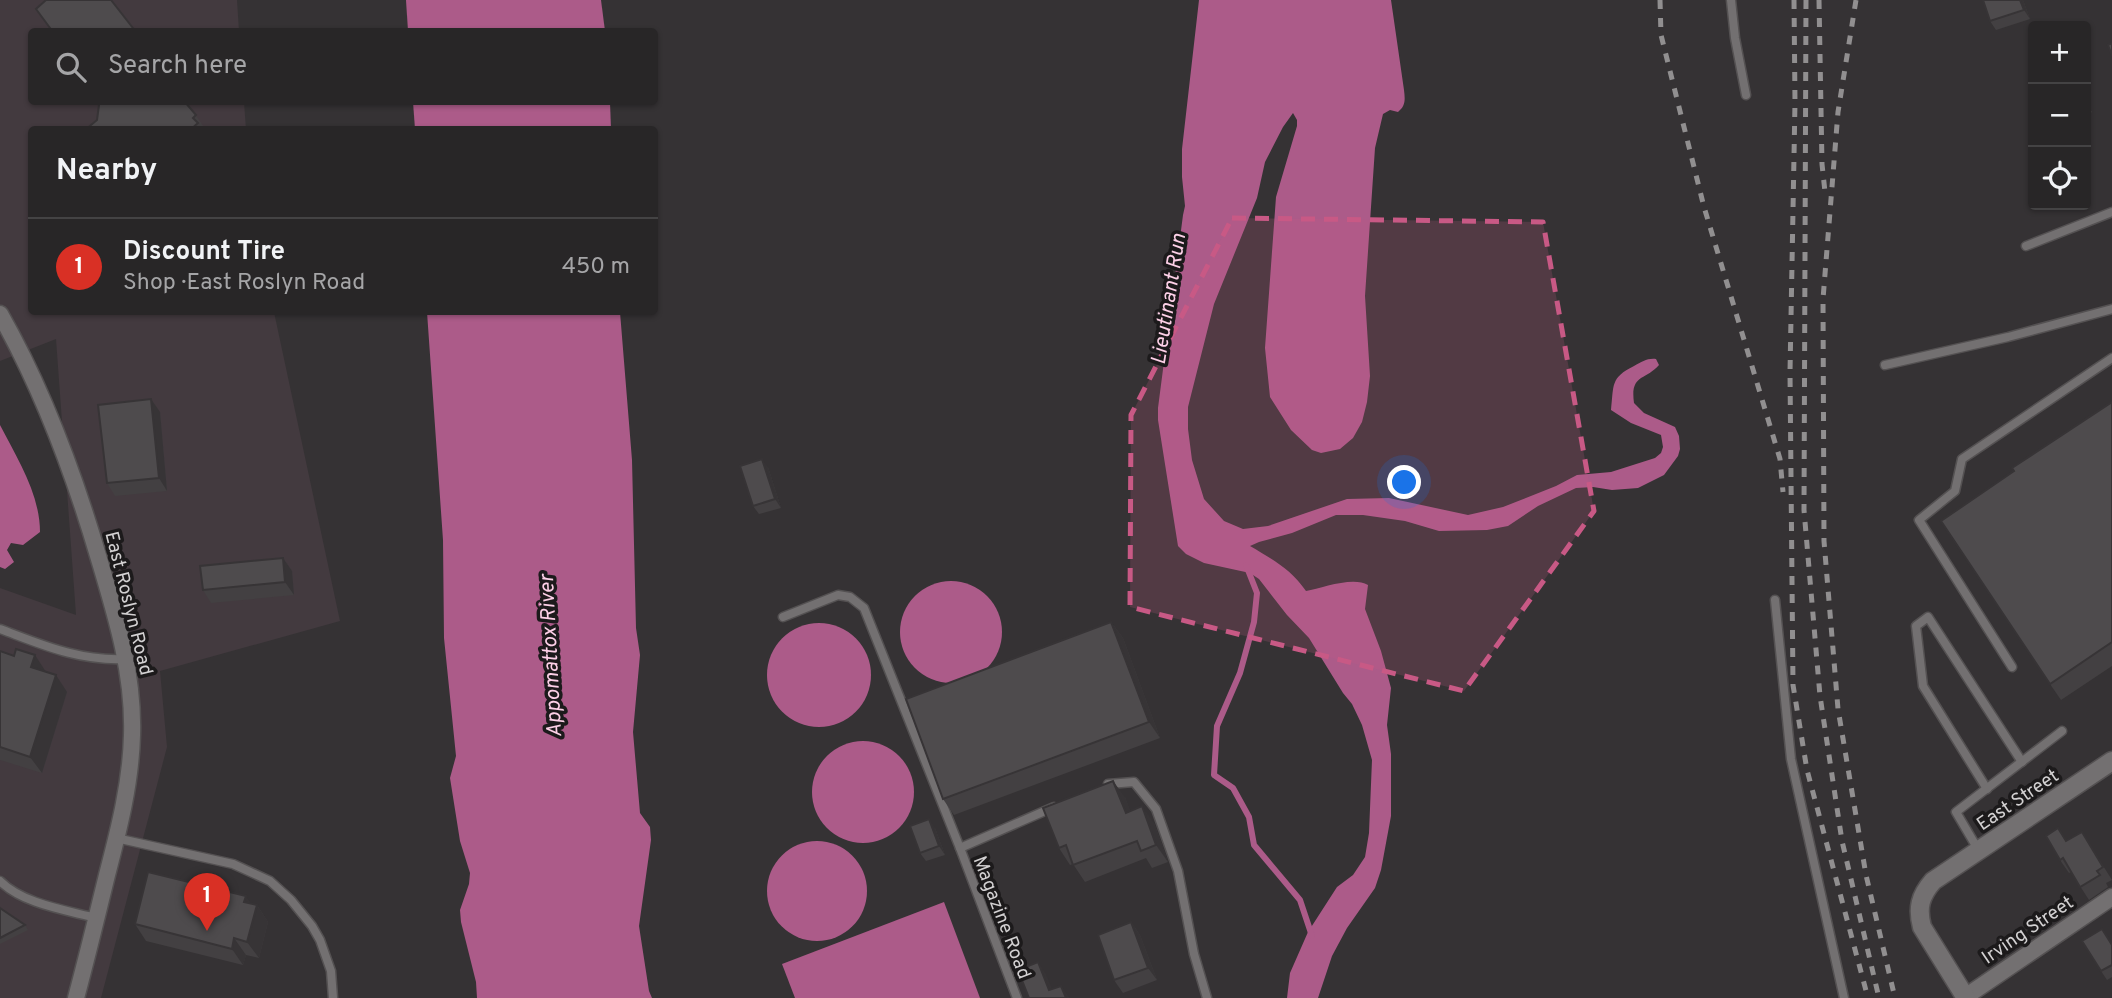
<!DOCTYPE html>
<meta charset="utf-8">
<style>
body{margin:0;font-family:Overpass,sans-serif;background:#302e2f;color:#f1f3f6}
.controls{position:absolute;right:21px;top:21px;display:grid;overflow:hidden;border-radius:7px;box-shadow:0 2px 5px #0004}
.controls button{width:63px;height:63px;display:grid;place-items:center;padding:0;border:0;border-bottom:2px solid #444344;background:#282627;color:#f1f3f6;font:35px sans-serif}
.you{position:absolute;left:1405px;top:483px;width:24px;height:24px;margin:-18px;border:5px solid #fff;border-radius:50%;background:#1a73e8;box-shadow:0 0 0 10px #1a73e833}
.badge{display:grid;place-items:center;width:46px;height:46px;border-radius:50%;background:#d93025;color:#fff;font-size:23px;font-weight:700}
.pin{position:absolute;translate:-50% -58px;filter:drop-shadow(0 2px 4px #0008)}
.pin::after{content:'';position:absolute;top:37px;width:24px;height:21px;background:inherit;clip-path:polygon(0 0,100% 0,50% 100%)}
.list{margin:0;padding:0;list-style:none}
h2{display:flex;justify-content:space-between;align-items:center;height:91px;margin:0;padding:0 28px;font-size:30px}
h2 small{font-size:23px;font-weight:400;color:#a5a5a7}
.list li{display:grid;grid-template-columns:46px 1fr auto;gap:21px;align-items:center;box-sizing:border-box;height:98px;padding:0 28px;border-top:2px solid #444344}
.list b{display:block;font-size:26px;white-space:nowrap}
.list p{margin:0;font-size:23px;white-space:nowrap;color:#a5a5a7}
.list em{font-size:23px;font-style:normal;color:#a5a5a7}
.icon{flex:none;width:38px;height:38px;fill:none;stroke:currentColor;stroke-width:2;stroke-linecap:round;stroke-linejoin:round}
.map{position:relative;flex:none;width:2112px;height:998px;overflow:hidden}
.search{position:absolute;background:#282627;box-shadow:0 2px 5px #0004;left:28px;top:28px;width:630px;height:77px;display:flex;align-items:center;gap:18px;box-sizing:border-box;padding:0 24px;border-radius:7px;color:#a5a5a7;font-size:26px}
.panel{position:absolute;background:#282627;box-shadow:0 2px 5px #0004;left:28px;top:126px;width:630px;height:189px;border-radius:7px}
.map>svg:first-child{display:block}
</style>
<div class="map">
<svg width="2112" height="998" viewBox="0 0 2112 998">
<rect width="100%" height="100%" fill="#353234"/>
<!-- built -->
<polygon fill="#433a3f" points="0,0 237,0 239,31 32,32 32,102 244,102 246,129 32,130 32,312 274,312 340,621 160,671 167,747 101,998 0,998 0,588 76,615 56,339 0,361"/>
<!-- water -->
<g fill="#ac5b89">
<polygon points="406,0 601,0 605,31 408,31"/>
<path d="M1199,0H1391L1404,90C1405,99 1406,106 1398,112L1390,110L1383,114L1375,148L1365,296L1370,376L1367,402L1362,422L1353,438L1340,449L1321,453L1312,450L1291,430L1270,397L1265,348L1276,197L1297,126V120L1293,113L1283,127L1265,162L1257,198L1214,304L1188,407V429L1192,460L1204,499L1224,521L1243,529L1268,526L1347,499L1389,498L1468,515L1503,507L1556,486L1577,475L1611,472L1655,458L1661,453L1663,447L1661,435L1631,423L1611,410C1614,385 1610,378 1634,366C1642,362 1647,358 1656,359L1659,365C1645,381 1630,374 1634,403L1644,413L1675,427L1679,436L1680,449L1678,456L1664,475L1638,488L1612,490L1593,487L1576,488L1538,506L1508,526L1487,530L1439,531L1405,521L1363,515H1336L1292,533L1259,542L1250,546C1272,559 1291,569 1306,591C1322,588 1353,576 1368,585L1365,609L1381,651L1391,688L1387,725L1391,754V816L1381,870L1375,888L1347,928L1332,956L1318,998H1287L1290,973L1308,932L1337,887L1353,875L1365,857L1369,833L1372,760L1362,725L1352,704L1343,693L1309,638L1287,615L1259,579L1250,573L1204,563L1186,554L1178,546L1158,420V408L1183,215L1185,206L1182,177V149Z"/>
<polygon points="413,102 610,102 611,129 415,129"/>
<polygon points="427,312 620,312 632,460 636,628 640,655 633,732 640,813 650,827 651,840 639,926 649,991 652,998 477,998 476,982 461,922 460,910 469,884 470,873 460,841 450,778 456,756 444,638 443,540"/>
<path d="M0,425C17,458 40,494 40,532L23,545L11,543L7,550L14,562L5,569L0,567Z"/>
<circle cx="951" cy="632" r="51"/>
<circle cx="819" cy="675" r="52"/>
<circle cx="863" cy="792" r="51"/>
<circle cx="817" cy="891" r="50"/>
<polygon points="944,902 980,998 795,998 782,964"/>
</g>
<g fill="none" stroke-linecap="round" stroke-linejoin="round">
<!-- stream -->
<polyline stroke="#ac5b89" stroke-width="6" points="1246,565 1257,593 1254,622 1240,673 1217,726 1214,775 1233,788 1249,817 1254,845 1300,900 1312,936"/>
<defs>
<g id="lane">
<polyline points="1731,0 1735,38 1746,95"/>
<polyline points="2026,246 2112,212"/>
<polyline points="1885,365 2008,337 2112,309"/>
<polyline points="1775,600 1791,759 1844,998"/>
<polyline points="783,617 838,595 850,597 864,608 960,848 1017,998"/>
<path d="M0,629C43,645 78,661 125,659"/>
<polyline points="2012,667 1919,520 1955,491 1962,459 2112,358"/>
<polyline points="1108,784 1134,782 1156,809 1178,871 1194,954 1207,998"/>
<polyline points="1987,789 1923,686 1916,626 1928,617 2022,762"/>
<polyline points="116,838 233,864 270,881 291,900 312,926 320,940 331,971 333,998"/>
<polyline points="960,848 1054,807"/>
<polyline points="1979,851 1956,812 2062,731"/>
<path d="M0,881C23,904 66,910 96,918"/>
</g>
<g id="street">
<path d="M0,314C42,388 75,477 99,559C116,616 134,674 132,735C131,782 119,829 107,875C97,916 87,957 76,998"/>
<polyline points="1965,997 2112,897"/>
</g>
<path id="secondary" d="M1966,998L1922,927C1917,908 1920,896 1933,881L2112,761"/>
</defs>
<!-- lane casing -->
<use href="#lane" stroke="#545152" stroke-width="11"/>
<!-- street casing -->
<use href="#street" stroke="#545152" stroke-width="19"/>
<!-- secondary casing -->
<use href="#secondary" stroke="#545152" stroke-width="21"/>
<!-- lane -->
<use href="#lane" stroke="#737071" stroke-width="8"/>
<!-- street -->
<use href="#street" stroke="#737071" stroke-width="16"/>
<!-- secondary -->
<use href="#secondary" stroke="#737071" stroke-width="18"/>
<!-- rail -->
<g stroke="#918f90" stroke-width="5" stroke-dasharray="9 9" stroke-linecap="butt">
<polyline points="1660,0 1661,35 1704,207 1780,459 1783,492"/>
<polyline points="1794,0 1795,102 1790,372 1793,685 1807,770 1868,998"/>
<polyline points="1806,0 1804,510 1820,696 1842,841 1879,998"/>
<polyline points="1819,0 1822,164 1825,192"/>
<polyline points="1856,0 1838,112 1823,299 1824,541 1838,709 1866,875 1895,998"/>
</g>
</g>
<!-- wall -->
<g fill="#434042">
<polygon points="2023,0 2030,19 1996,30 1990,21"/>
<polygon points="96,102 189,102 187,103 206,130 85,130 97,120 99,105"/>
<polygon points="2086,103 2092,112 2086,116"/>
<polygon points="2112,402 2112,666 2061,700 2050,684 2014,471"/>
<polygon points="160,412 167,491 115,496 107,483"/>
<polygon points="768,467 781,508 759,514 753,506"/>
<polygon points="283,558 292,571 294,595 211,603 203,590"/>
<polygon points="1111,622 1123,638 1160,738 954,815 943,799"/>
<polygon points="0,651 46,672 67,692 42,773 0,760"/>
<polygon points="1125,797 1130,811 1154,823 1168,862 1152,868 1146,858 1085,882 1073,864 1070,865 1059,848"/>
<polygon points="935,828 945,855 926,861 920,853"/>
<polygon points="2067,841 2090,845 2112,880 2106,883 2108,887 2089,900 2071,872 2069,873 2060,860"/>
<polygon points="251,904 257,905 268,922 259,958 246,955 243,965 146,941 135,924"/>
<polygon points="0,908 25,925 28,930 0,944"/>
<polygon points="1131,922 1140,935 1157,980 1123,993 1114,980"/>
<polygon points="2112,944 2112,977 2107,980 2101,971"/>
</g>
<!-- shaded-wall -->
<g fill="#373436">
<polygon points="2020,0 2023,0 2030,19 2024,10"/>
<polygon points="151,399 160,412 167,491 159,478"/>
<polygon points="762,459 768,467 781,508 775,499"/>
<polygon points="283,558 292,571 294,595 285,582"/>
<polygon points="1111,622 1123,638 1160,738 1149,722"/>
<polygon points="35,655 46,672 31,667"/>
<polygon points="56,675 67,692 42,773 30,757"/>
<polygon points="1113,781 1125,797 1138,829 1126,813"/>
<polygon points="1142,806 1154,823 1168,862 1156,845"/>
<polygon points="929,819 935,828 945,855 939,846"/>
<polygon points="246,896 255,910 257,905 268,922 259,958 247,942 244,902"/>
<polygon points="1131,922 1140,935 1157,980 1148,968"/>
<polygon points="234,938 246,955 243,965 232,949"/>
<polygon points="1038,962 1046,974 1056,998 1049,990"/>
<polygon points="1061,986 1070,998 1066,998"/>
</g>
<!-- building -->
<g fill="#4e4b4d" stroke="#373436" stroke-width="2">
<polygon points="46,0 111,0 136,32 53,32 36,9"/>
<polygon points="1983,0 2020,0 2024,10 1990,21"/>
<polygon points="2112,43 2112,56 2108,45"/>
<polygon points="96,102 185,102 196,115 193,118 198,123 190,130 85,130 97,120 99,105"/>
<polygon points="151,399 159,478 107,483 98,405"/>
<polygon points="2112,402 2112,642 2050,684 1941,521 2014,471 2012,468"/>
<polygon points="762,459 775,499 753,506 740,466"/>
<polygon points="283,558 285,582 203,590 200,566"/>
<polygon points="1111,622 1149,722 943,799 906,699"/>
<polygon points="16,649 35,655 31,667 56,675 30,757 0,747 0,651 14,656"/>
<polygon points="1113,781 1126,813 1142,806 1156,845 1141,851 1137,841 1073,865 1066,845 1059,848 1043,808"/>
<polygon points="929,819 939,846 920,853 910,826"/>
<polygon points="2058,828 2066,841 2082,832 2103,867 2097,871 2100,875 2080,887 2063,858 2060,860 2046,836"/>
<polygon points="148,872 246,896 244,902 257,905 247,942 234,938 232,949 135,924"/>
<polygon points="0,908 25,925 0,938"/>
<polygon points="1131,922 1148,968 1114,980 1098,935"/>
<polygon points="2102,929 2112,945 2112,965 2101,971 2082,941"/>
<polygon points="1038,962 1049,990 1061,986 1066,998 1029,998 1018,970"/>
</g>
<!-- marked area -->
<path fill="#c85985" fill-opacity="0.2" stroke="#c85985" stroke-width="5" stroke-dasharray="14 9" stroke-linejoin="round" d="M1232,218L1543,222L1594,511L1464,691L1130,607L1131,415Z"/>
<g text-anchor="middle" stroke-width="7" stroke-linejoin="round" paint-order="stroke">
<!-- street labels -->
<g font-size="19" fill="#d3d1d2" stroke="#1c1a1b">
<text transform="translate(130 603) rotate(76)" y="7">East Roslyn Road</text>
<text transform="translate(2017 799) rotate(-34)" y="7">East Street</text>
<text transform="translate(1003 917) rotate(69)" y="7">Magazine Road</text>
<text transform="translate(2027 929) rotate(-34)" y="7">Irving Street</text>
</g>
<!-- water labels -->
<g font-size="21" font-style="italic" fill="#fdd0e7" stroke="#1c1a1b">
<text transform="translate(1168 299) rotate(-81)" y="7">Lieutinant Run</text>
<text transform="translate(550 656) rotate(-93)" y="7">Appomattox River</text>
</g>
</g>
</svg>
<div class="controls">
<button>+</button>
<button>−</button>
<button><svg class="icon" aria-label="locate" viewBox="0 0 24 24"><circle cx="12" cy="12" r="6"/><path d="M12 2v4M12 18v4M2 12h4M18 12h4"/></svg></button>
</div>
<div class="you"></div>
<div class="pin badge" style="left:207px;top:931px">1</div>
<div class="search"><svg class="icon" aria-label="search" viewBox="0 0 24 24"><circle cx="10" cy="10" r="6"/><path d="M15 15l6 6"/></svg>Search here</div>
<section class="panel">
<h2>Nearby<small></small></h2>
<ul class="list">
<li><span class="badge">1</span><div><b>Discount Tire</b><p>Shop · East Roslyn Road</p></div><em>450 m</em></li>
</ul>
</section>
</div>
